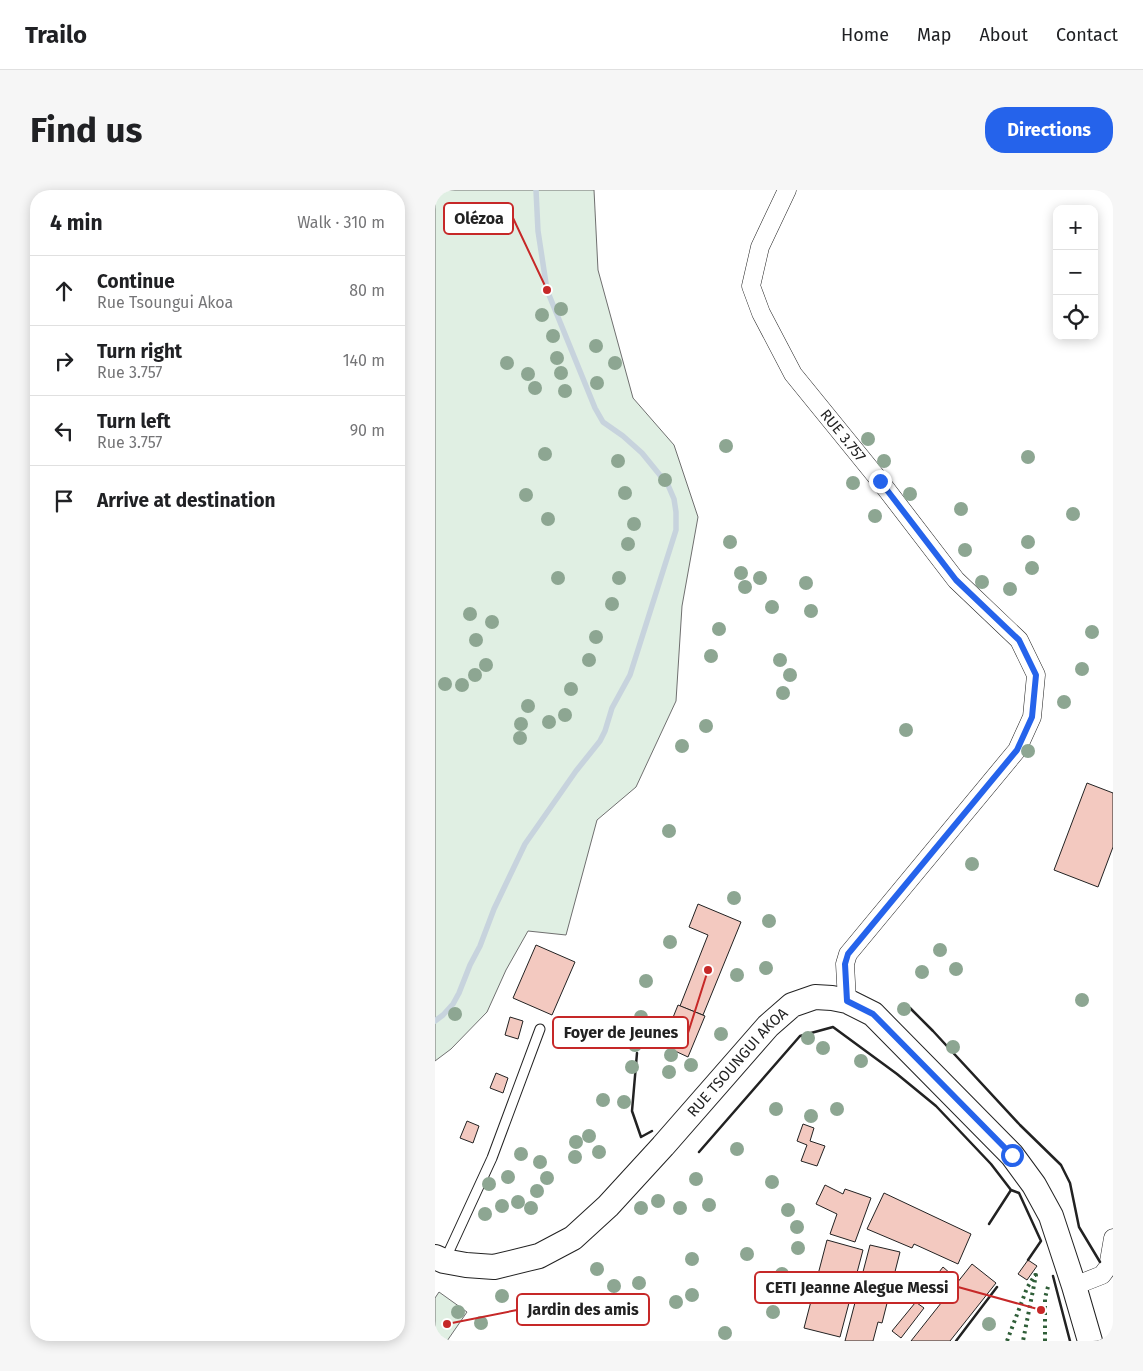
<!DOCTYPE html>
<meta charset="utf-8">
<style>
body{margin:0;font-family:"Fira Sans",sans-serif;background:#f6f6f6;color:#202124}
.controls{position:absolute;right:15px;top:15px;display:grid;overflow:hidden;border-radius:10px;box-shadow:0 2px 12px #0003}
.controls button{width:45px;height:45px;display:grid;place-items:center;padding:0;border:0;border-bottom:1px solid #e0e0e0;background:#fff;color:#202124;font:25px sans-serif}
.stop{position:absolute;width:15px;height:15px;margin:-11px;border:4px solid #2563eb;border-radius:50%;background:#fff}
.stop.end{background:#2563eb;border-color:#fff;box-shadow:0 1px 5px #0008}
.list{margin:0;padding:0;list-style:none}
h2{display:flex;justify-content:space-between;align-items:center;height:65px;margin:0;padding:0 20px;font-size:21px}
h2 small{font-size:16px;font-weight:400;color:#757577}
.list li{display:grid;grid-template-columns:32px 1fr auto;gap:15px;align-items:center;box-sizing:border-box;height:70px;padding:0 20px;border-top:1px solid #e0e0e0}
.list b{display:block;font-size:19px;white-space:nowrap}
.list p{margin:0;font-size:16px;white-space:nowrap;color:#757577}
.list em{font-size:16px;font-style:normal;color:#757577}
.icon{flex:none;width:28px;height:28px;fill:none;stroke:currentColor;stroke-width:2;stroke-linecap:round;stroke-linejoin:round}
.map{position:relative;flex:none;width:678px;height:1151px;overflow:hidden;border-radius:20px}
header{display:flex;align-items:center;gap:30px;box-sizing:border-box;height:70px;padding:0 25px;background:#fff;border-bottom:1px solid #e0e0e0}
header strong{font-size:24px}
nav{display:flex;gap:28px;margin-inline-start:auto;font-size:18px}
.intro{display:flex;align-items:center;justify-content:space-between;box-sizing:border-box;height:120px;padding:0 30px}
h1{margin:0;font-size:35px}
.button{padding:12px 22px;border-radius:20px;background:#2563eb;color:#fff;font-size:18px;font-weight:700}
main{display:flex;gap:30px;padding:0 30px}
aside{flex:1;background:#fff;border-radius:20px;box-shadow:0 2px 12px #0003}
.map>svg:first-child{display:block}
</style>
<header>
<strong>Trailo</strong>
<nav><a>Home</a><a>Map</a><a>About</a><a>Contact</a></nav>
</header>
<div class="intro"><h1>Find us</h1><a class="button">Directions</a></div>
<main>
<aside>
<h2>4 min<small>Walk · 310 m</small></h2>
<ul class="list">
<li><svg class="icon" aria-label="ahead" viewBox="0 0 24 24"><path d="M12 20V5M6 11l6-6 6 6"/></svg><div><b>Continue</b><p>Rue Tsoungui Akoa</p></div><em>80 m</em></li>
<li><svg class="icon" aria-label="right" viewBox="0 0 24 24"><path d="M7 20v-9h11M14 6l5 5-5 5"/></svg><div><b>Turn right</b><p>Rue 3.757</p></div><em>140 m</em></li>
<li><svg class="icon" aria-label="left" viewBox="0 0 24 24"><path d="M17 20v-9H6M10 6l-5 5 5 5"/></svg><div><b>Turn left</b><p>Rue 3.757</p></div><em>90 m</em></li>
<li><svg class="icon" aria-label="arrive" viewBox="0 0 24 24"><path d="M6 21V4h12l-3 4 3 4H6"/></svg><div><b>Arrive at destination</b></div></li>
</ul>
</aside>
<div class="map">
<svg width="678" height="1151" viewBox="0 0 678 1151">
<rect width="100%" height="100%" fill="#fff"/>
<!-- green -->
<g fill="#e0efe3" stroke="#6f6f6f">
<polygon points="0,0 159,0 163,80 198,208 239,255 263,327 247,416 241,511 201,597 162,630 131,745 93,741 71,780 52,822 16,859 0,871"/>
<polygon points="4,1102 32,1122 12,1151 7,1151 0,1147 0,1108"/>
</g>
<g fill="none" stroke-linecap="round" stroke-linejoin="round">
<!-- stream -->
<polyline stroke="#c7d3dd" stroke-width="5.5" points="0,831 8,825 18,814 24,803 35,775 45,756 59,719 90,654 141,581 165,551 170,541 177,518 195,485 241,340 241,322 239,309 233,295 207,263 188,246 168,232 160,218 112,100 103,41 101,0"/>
</g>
<!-- building -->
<g fill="#f3c9c0" stroke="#222">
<polygon points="652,593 678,603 678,657 663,697 619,680"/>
<polygon points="263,714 306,732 268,825 245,816 273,745 254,737"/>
<polygon points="101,755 140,772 117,825 78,808"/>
<polygon points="243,815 270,826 253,867 227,855"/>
<polygon points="75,827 88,831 83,849 70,845"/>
<polygon points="61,883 73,888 68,903 55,898"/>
<polygon points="32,931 44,936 38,953 25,948"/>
<polygon points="368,934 379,938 375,951 390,956 382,976 366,971 372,955 362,951"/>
<polygon points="390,995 408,1004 410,999 436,1008 420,1052 395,1044 402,1024 381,1014"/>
<polygon points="449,1003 536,1044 523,1074 479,1054 477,1058 432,1039"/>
<polygon points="392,1050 428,1060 405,1147 369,1138"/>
<polygon points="435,1055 465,1062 447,1133 443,1132 438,1151 410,1151"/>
<polygon points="593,1070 602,1076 592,1090 583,1084"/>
<polygon points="537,1074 561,1093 515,1151 476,1151"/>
<polygon points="508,1077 516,1084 494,1112 487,1106 482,1113 489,1118 466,1148 457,1141 480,1113 456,1097 462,1088 487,1104"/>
</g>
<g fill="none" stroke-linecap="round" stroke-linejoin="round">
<defs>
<polyline id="lane" points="10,1070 57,968 105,839"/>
<g id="street">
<path id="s1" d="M352,0L325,57L316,96L326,123L358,184L445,291L521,390L584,450L601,485L597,527L582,560L413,764L410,774L412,811"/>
<polyline points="639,1096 667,1085 673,1077 678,1048"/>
</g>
<g id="secondary">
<path id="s2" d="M0,1067L9,1071L31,1075L59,1077L104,1066L138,1048L173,1016L228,956L333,836L357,815L380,807L397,808L412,811L438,824L577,965L599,995L616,1026L639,1096L655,1151"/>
</g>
</defs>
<!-- lane casing -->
<use href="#lane" stroke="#222" stroke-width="11"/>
<!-- street casing -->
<use href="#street" stroke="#222" stroke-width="19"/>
<!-- secondary casing -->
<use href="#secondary" stroke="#222" stroke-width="26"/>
<!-- lane -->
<use href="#lane" stroke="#fff" stroke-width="9"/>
<!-- street -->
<use href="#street" stroke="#fff" stroke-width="18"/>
<!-- secondary -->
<use href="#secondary" stroke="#fff" stroke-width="24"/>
<!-- hedge -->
<g stroke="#2f5e38" stroke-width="4" stroke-dasharray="2.5 4" stroke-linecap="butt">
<polyline points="572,1151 592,1098 600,1085 601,1085 588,1151"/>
<polyline points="610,1151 610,1108 614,1093"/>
</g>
<!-- wall -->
<g stroke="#222" stroke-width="2.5">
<polyline points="475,818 498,841 585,935 626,975 635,993 644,1037 665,1072"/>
<polyline points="202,863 197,921 206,947 217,941"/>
<polyline points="264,962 365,846 398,837 462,884 501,916 556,974 576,1000 584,1003 606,1051 593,1070"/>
<polyline points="554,1034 576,1000"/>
<polyline points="618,1086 635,1151"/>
<polyline points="521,1151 562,1097"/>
</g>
</g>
<!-- trees -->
<g fill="#8da692">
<circle cx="126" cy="119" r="7"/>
<circle cx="107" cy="125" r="7"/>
<circle cx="118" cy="146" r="7"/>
<circle cx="161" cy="156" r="7"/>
<circle cx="122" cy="168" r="7"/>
<circle cx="72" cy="173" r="7"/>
<circle cx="180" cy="173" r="7"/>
<circle cx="126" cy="183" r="7"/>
<circle cx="93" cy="184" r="7"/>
<circle cx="162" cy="193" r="7"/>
<circle cx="100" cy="198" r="7"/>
<circle cx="130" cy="201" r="7"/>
<circle cx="433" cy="249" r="7"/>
<circle cx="291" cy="256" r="7"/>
<circle cx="110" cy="264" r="7"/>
<circle cx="593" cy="267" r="7"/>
<circle cx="183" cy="271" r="7"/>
<circle cx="449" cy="271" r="7"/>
<circle cx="230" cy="290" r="7"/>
<circle cx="418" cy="293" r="7"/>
<circle cx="190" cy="303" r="7"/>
<circle cx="475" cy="304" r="7"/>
<circle cx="91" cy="305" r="7"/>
<circle cx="526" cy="319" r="7"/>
<circle cx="638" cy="324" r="7"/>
<circle cx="440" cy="326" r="7"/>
<circle cx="113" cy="329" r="7"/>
<circle cx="199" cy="334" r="7"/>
<circle cx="295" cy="352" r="7"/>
<circle cx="593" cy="352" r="7"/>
<circle cx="193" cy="354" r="7"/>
<circle cx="530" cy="360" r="7"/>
<circle cx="597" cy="378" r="7"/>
<circle cx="306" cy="383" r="7"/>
<circle cx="123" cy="388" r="7"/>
<circle cx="184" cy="388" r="7"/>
<circle cx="325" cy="388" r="7"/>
<circle cx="547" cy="392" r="7"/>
<circle cx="371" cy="393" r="7"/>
<circle cx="310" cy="397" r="7"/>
<circle cx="575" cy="399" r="7"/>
<circle cx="177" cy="414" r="7"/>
<circle cx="337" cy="417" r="7"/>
<circle cx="376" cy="421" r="7"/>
<circle cx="35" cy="424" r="7"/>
<circle cx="57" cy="432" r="7"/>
<circle cx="284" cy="439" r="7"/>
<circle cx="657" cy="442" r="7"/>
<circle cx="161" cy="447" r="7"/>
<circle cx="41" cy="450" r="7"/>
<circle cx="276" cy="466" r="7"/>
<circle cx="154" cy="470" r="7"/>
<circle cx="345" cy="470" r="7"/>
<circle cx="51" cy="475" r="7"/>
<circle cx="647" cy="479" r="7"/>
<circle cx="40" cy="485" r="7"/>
<circle cx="355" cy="485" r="7"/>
<circle cx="10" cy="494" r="7"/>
<circle cx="27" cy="495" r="7"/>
<circle cx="136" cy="499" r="7"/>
<circle cx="348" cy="503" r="7"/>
<circle cx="629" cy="512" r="7"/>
<circle cx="93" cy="516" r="7"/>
<circle cx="130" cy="525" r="7"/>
<circle cx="114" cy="532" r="7"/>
<circle cx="86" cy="534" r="7"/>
<circle cx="271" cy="536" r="7"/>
<circle cx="471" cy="540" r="7"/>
<circle cx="85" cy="548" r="7"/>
<circle cx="247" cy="556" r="7"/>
<circle cx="593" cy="561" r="7"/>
<circle cx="234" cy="641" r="7"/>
<circle cx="537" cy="674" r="7"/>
<circle cx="299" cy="708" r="7"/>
<circle cx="334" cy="731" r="7"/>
<circle cx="235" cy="752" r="7"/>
<circle cx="505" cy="760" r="7"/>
<circle cx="331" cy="778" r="7"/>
<circle cx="521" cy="779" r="7"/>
<circle cx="487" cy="782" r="7"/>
<circle cx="302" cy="785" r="7"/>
<circle cx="211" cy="791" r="7"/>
<circle cx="647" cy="810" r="7"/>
<circle cx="469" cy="819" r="7"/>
<circle cx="20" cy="824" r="7"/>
<circle cx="206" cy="827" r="7"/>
<circle cx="286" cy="844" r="7"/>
<circle cx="373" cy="848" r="7"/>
<circle cx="200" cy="855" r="7"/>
<circle cx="518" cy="857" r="7"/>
<circle cx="388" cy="858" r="7"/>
<circle cx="236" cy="865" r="7"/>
<circle cx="426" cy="871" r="7"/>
<circle cx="256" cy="875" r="7"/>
<circle cx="197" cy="877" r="7"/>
<circle cx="234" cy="882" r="7"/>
<circle cx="168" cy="910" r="7"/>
<circle cx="189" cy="912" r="7"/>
<circle cx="341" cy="919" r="7"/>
<circle cx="402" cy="919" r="7"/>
<circle cx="376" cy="926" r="7"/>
<circle cx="154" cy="946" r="7"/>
<circle cx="141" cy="952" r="7"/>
<circle cx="302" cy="959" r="7"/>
<circle cx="164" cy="962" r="7"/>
<circle cx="86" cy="964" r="7"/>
<circle cx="140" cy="967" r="7"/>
<circle cx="105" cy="972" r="7"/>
<circle cx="73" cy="987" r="7"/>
<circle cx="112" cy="988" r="7"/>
<circle cx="261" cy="989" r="7"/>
<circle cx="337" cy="992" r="7"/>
<circle cx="54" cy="994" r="7"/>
<circle cx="102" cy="1001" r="7"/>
<circle cx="223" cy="1011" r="7"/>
<circle cx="83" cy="1012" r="7"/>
<circle cx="274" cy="1015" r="7"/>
<circle cx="67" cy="1016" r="7"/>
<circle cx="96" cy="1018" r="7"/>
<circle cx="206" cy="1018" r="7"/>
<circle cx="245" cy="1018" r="7"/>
<circle cx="353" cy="1020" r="7"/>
<circle cx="50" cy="1024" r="7"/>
<circle cx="362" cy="1037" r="7"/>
<circle cx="363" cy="1058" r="7"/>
<circle cx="312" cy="1064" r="7"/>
<circle cx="257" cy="1069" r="7"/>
<circle cx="162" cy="1079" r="7"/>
<circle cx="347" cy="1084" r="7"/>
<circle cx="204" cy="1093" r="7"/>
<circle cx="179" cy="1096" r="7"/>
<circle cx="257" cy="1105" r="7"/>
<circle cx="67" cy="1106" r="7"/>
<circle cx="241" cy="1112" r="7"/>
<circle cx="23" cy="1122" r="7"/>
<circle cx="338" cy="1122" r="7"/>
<circle cx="46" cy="1133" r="7"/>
<circle cx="554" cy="1134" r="7"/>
<circle cx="290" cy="1143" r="7"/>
</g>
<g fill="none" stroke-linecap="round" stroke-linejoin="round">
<!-- route -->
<polyline stroke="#2563eb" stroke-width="6" points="445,291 521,390 584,450 601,485 597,527 582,560 413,764 410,774 412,811 438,824 577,965"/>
</g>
<g text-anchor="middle" stroke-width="4" stroke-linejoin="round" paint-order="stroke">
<!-- street labels -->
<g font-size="15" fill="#222" stroke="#fff">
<text dy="5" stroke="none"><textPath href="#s1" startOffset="280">RUE 3.757</textPath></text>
<text dy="5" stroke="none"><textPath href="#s2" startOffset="386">RUE TSOUNGUI AKOA</textPath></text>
</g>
</g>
<!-- callouts -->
<path fill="none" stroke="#c62828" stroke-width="2" d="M112 100L78 28M273 780L253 843M606 1120L523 1097M12 1134L82 1120"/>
<g fill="#c62828" stroke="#fff" stroke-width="2">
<circle cx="112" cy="100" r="5"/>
<circle cx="273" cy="780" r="5"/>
<circle cx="606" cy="1120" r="5"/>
<circle cx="12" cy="1134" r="5"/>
</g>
<g fill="#fff" stroke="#c62828" stroke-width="2">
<rect x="9" y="13" width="69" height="31" rx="5"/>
<rect x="118" y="827" width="135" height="31" rx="5"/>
<rect x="320" y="1082" width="203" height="31" rx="5"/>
<rect x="82" y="1104" width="132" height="31" rx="5"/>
</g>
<g font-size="16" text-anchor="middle" font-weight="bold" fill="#222">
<text x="44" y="34">Olézoa</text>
<text x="186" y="848">Foyer de Jeunes</text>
<text x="422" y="1103">CETI Jeanne Alegue Messi</text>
<text x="148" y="1125">Jardin des amis</text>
</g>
</svg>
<div class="controls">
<button>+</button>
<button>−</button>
<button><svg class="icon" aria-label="locate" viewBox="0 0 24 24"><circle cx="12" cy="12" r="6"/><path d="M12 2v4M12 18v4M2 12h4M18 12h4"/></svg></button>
</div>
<div class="stop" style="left:577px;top:965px"></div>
<div class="stop end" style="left:445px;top:291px"></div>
</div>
</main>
